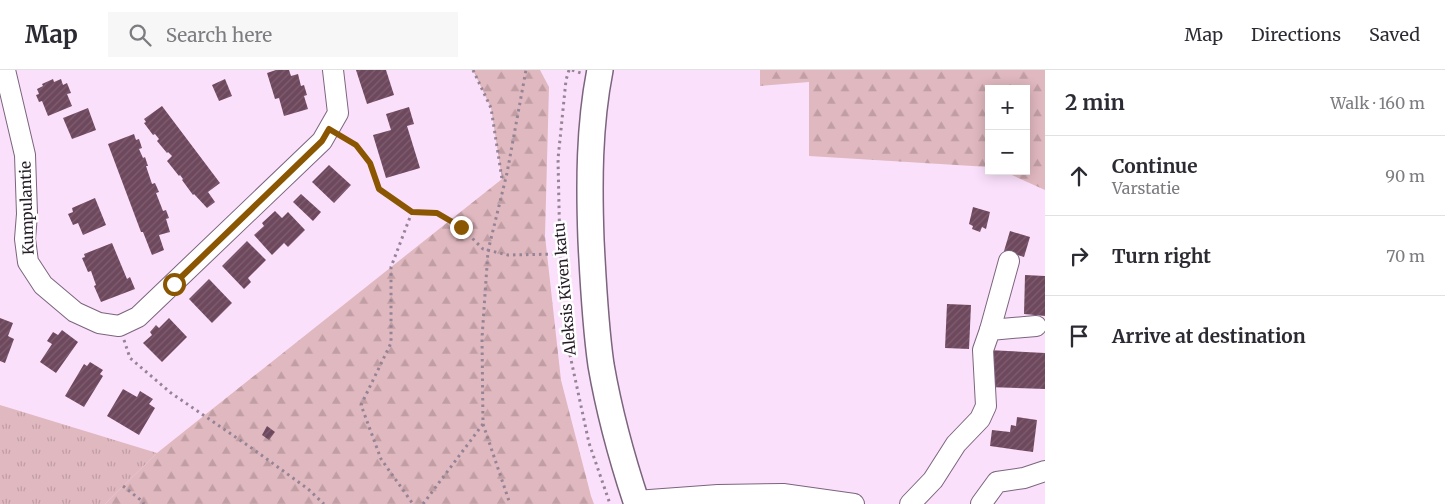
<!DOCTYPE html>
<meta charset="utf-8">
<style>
body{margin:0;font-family:Merriweather,serif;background:#f7f7f7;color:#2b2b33}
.controls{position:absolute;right:15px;top:15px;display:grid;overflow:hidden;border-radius:0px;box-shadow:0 2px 12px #0003}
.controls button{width:45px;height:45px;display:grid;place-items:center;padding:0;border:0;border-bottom:1px solid #e1e1e2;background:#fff;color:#2b2b33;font:25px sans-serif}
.stop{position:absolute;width:15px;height:15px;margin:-11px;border:4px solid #8a5602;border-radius:50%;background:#fff}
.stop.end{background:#8a5602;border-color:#fff;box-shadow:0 1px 5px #0008}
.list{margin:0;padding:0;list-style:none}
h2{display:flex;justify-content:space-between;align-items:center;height:65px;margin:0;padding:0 20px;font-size:21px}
h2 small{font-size:16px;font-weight:400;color:#7c7c81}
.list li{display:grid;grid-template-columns:32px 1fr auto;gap:15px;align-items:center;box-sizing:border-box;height:80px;padding:0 20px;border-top:1px solid #e1e1e2}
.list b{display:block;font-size:19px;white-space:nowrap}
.list p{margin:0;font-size:16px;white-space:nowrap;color:#7c7c81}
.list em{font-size:16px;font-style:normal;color:#7c7c81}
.icon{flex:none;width:28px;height:28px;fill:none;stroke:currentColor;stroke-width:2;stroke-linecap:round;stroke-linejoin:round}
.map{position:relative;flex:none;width:1045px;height:434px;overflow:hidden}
header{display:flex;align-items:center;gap:30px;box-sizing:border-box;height:70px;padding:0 25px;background:#fff;border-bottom:1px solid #e1e1e2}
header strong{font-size:24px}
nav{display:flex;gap:28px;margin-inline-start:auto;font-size:18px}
.search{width:350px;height:45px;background:#f7f7f7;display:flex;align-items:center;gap:12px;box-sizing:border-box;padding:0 18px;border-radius:0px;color:#7c7c81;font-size:19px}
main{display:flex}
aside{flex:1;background:#fff}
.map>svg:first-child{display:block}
</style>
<header>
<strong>Map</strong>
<div class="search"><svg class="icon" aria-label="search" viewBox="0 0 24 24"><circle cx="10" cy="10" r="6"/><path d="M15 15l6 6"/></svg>Search here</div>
<nav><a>Map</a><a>Directions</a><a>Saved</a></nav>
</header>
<main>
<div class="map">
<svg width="1045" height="434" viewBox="0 0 1045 434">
<defs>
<pattern id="grass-tufts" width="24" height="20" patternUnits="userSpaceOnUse" patternTransform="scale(1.25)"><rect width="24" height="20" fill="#e0b8bf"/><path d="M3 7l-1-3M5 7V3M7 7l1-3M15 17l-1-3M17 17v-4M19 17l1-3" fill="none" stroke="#c09ea4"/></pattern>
<pattern id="forest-firs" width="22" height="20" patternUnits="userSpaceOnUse" patternTransform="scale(1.25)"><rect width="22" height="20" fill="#e0b8bf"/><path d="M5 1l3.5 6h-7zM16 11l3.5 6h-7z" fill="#c09ea4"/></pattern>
<pattern id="building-hatch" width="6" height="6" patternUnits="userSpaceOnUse" patternTransform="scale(1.25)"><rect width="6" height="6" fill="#6e485d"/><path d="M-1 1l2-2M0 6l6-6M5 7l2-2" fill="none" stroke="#7e5f70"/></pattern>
</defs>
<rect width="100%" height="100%" fill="#fbe0fc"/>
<!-- grass -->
<polygon fill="url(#grass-tufts)" points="0,335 157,383 105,434 0,434"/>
<!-- forest -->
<g fill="url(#forest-firs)">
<polygon points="473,0 540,0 549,17 545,166 561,310 591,426 594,434 105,434 157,383 502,109 491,38"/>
<polygon points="760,0 1045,0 1045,120 1003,101 1026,101 1026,19 989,19 989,97 809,86 809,12 760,16"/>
</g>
<!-- building -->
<g fill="url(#building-hatch)">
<polygon points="276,0 289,0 291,6 298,4 301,16 304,15 307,25 304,26 308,39 284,46 279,28 275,29 267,3"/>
<polygon points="356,0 386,0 394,25 367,34"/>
<polygon points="53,9 54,12 61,9 63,15 67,13 71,23 67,24 72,36 48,46 42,31 39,32 36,25 39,24 37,19 43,16 42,14"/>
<polygon points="225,9 232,26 219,31 212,15"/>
<polygon points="162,36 220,113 208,122 215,132 207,138 194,124 193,125 182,110 183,109 180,105 179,106 167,91 172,86 168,82 167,83 157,71 159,69 155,64 153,65 144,53 146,52 144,49"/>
<polygon points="409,37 414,54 407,56 420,98 386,108 373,65 391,60 386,44"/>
<polygon points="88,38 96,60 72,69 63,48"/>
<polygon points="134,64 136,70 139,69 142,78 139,79 143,88 145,87 148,96 146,96 152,114 155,113 159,122 156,123 163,141 166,140 169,148 166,149 170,162 159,165 164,180 152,185 143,162 141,162 108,74"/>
<polygon points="329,95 351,115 334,133 312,112"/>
<polygon points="301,124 321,142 313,151 293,132"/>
<polygon points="95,128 106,155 83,165 78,153 73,155 68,144 73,142 72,138"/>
<polygon points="973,137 990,142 986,159 982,157 980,162 972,159 973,156 969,154"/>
<polygon points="275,141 282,148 288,142 305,160 288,177 284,173 272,185 254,165 264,156 262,153"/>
<polygon points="1010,161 1030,167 1024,187 1004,181"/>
<polygon points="247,171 266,190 248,208 251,212 244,219 222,196"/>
<polygon points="112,173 127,209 130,207 135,219 101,232 94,216 96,215 91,201 88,202 82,188 85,187 84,184"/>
<polygon points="1025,205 1045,206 1045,246 1024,244"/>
<polygon points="209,209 232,233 212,253 189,229"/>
<polygon points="947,234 971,235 969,279 945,278"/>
<polygon points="0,248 13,253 8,266 14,269 5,293 0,291"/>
<polygon points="169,248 187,267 162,292 143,273 152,265 150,262 156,255 159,258"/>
<polygon points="62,260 78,272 56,303 40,292 52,274 47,271 53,262 58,265"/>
<polygon points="988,280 1045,283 1045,319 987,317"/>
<polygon points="90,292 103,300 100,304 103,306 84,337 65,326 84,294 87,296"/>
<polygon points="123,319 137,327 140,321 153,329 149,334 155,338 139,365 107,346"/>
<polygon points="1017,347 1037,350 1033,382 990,376 992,360 1010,362 1011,355 1016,356"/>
<polygon points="267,356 275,362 269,370 262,365"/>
</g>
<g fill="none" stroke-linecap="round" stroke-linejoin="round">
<defs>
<g id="minor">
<polyline points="5,0 25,85 27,144 25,169 28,192 43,215 75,242 99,253 119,256 138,247 322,71 338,43 333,0"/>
<polyline points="990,260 1009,191"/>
<polyline points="636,431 718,425 783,424 854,434"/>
<polyline points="910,434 933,410 956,374 980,349 986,336 983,280 990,260 1036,256"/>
<polyline points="981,434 997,412 1024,408 1045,401"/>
</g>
<path id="major" d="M600,0C589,56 589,113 591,170C593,211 595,253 601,295C609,341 622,389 637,434"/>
</defs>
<!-- minor casing -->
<use href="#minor" stroke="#7b647d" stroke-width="22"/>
<!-- major casing -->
<use href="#major" stroke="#7b647d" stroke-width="28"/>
<!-- path -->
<g stroke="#958396" stroke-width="3" stroke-dasharray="2.5 4" stroke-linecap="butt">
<polyline points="473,0 491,38 502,109"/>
<polyline points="569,0 566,10 558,89 560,184 570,285 589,373 610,434"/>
<polyline points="572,0 581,3"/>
<polyline points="342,67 356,75 369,93 379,119 412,142 437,143 461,157 483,179 508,185 560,184"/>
<polyline points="412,142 391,197 391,273 361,335 381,389 413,434"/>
<polyline points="124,270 130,288 171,323 253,379 308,419 324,434"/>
<polyline points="483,354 510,434"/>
<polyline points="123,416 142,431 144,434"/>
<polyline points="423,434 483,354 482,268 488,181 507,103 526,0"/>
</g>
<!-- minor -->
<use href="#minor" stroke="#fff" stroke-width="20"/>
<!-- major -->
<use href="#major" stroke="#fff" stroke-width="25"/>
</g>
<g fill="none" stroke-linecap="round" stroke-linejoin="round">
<!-- route -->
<polyline stroke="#8a5602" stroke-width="6" points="174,214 322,71 329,59 356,75 370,93 379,119 412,142 437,143 461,157"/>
</g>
<g text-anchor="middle" stroke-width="5" stroke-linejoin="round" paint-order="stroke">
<!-- street labels -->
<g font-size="15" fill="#241b25" stroke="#fff">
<text transform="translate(27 138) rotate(-92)" y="5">Kumpulantie</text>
<text transform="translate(565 219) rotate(-95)" y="5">Aleksis Kiven katu</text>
</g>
</g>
</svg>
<div class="controls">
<button>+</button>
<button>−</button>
</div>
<div class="stop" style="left:174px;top:214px"></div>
<div class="stop end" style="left:461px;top:157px"></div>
</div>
<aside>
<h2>2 min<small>Walk · 160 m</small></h2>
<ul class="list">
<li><svg class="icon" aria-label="ahead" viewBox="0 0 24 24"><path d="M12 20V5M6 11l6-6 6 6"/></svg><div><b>Continue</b><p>Varstatie</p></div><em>90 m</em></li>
<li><svg class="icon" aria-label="right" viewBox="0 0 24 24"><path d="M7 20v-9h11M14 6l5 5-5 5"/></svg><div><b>Turn right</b></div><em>70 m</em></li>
<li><svg class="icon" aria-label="arrive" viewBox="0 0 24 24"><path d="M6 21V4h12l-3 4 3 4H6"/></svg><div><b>Arrive at destination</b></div></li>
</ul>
</aside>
</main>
